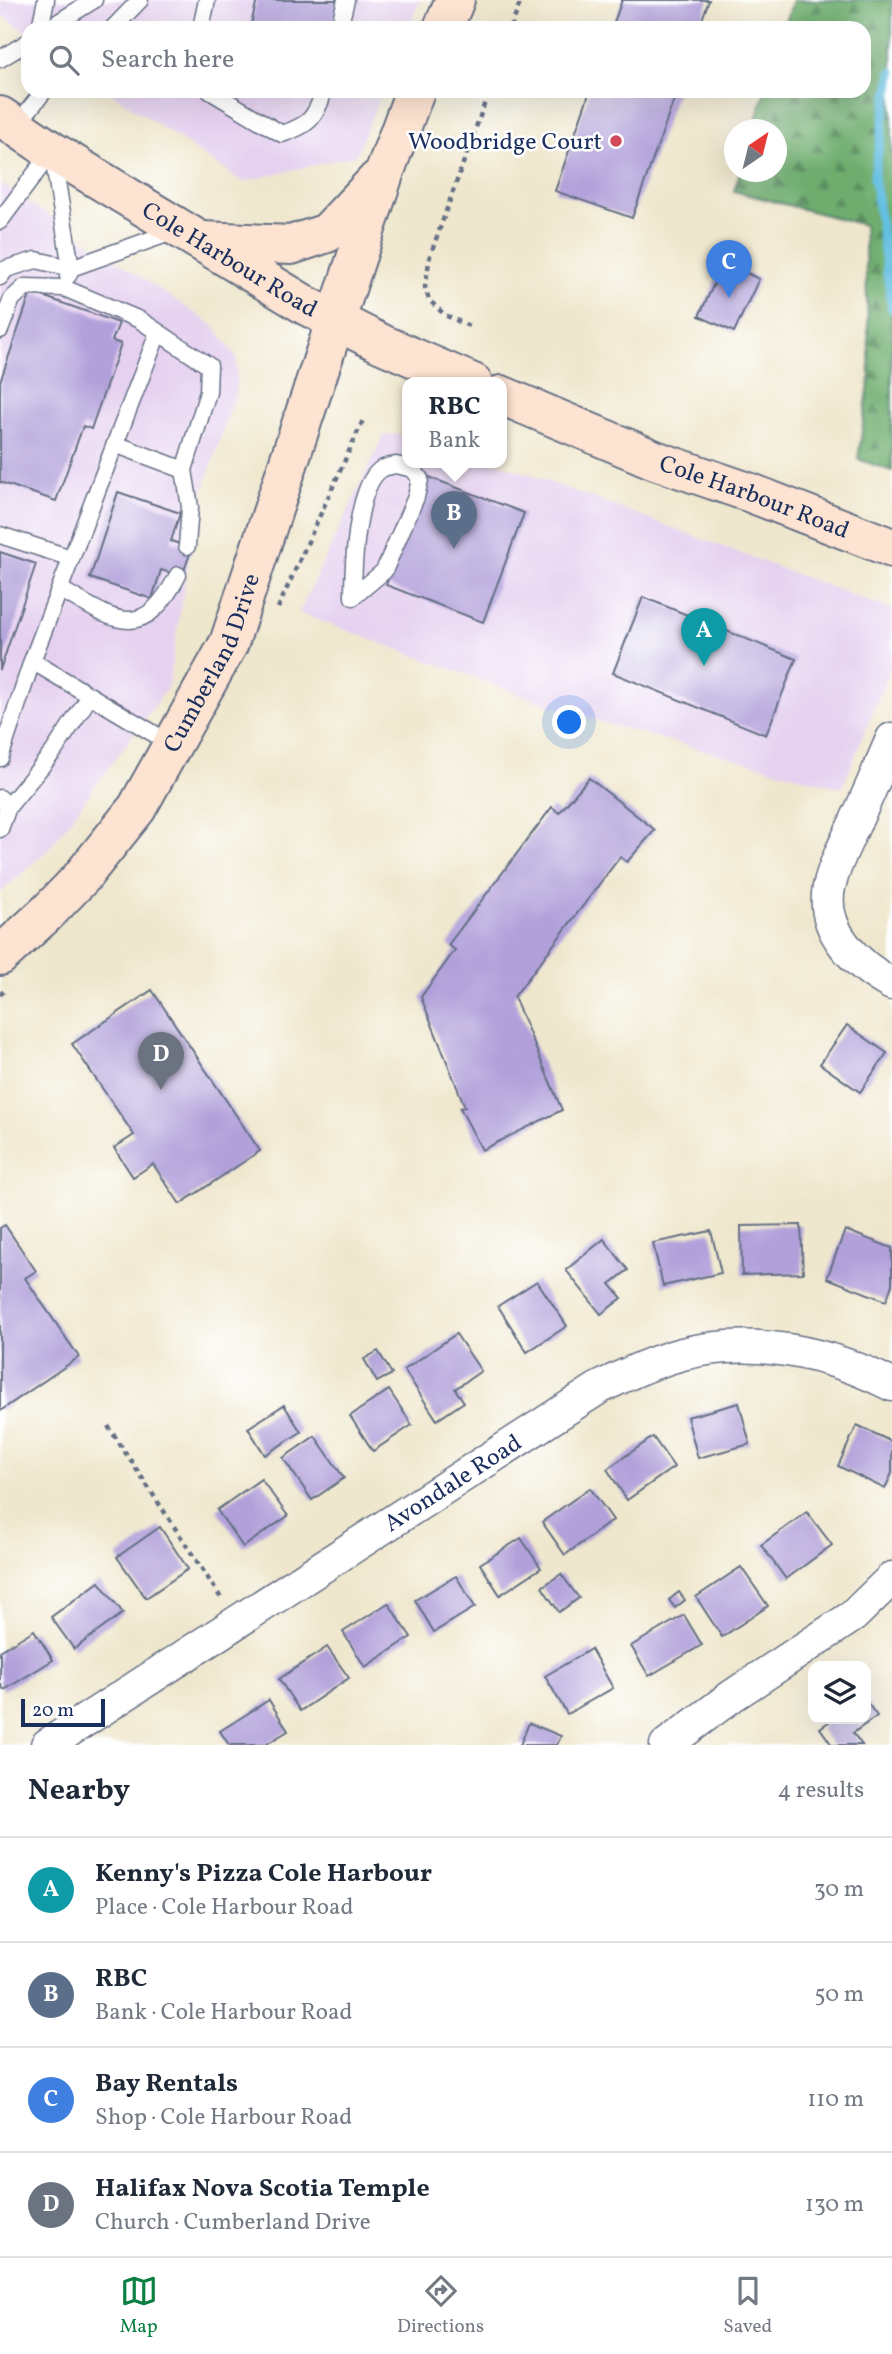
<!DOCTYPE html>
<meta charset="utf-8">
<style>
body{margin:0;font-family:Vollkorn,serif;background:#f2f2f3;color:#1f2937}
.controls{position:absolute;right:21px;bottom:21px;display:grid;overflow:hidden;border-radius:14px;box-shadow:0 7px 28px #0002}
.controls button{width:63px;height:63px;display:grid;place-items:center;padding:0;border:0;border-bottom:2px solid #e0e1e3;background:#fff;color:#1f2937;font:35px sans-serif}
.compass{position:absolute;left:724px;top:119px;width:63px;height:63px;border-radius:50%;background:#fff;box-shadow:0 7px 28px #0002;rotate:35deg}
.scale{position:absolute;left:21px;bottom:18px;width:84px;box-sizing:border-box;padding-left:7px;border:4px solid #1b2f5e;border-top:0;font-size:19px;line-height:24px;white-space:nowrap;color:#1b2f5e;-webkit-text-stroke:5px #fff;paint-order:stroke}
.you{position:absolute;left:570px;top:723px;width:24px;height:24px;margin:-18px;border:5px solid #fff;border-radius:50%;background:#1a73e8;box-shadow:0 0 0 10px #1a73e833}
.badge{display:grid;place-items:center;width:46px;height:46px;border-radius:50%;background:#0b8043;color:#fff;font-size:23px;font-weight:700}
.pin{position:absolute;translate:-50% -58px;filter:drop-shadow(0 2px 4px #0008)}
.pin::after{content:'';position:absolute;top:37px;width:24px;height:21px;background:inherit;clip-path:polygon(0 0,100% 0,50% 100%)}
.popup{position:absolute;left:402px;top:377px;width:105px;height:91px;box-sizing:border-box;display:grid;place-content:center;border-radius:14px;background:#fff;filter:drop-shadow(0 2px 5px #0005);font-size:23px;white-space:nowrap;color:#747a83}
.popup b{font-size:26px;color:#1f2937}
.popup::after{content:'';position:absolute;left:50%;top:100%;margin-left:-14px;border:14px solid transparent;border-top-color:#fff}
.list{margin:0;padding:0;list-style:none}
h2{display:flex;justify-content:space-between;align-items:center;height:91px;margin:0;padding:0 28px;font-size:30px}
h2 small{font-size:23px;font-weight:400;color:#747a83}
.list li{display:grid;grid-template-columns:46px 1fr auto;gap:21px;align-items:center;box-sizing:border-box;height:105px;padding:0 28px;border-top:2px solid #e0e1e3}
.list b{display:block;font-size:26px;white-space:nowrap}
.list p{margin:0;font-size:23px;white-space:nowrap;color:#747a83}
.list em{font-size:23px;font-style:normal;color:#747a83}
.icon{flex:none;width:38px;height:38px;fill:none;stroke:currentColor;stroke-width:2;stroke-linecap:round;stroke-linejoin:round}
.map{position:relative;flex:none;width:892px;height:1745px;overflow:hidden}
.search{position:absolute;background:#fff;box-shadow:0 7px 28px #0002;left:21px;right:21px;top:21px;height:77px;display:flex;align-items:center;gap:18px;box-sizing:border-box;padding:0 24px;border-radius:21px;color:#747a83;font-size:26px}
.sheet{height:511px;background:#fff}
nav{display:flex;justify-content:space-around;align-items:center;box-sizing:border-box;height:98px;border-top:2px solid #e0e1e3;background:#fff;font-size:19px;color:#747a83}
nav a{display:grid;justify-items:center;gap:4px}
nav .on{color:#0b8043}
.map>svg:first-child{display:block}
</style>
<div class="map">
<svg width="892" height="1745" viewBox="0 0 892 1745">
<defs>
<pattern id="forest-firs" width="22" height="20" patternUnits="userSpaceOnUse" patternTransform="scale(1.75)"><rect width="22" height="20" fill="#6ead6e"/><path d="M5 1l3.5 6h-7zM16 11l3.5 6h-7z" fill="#5a8d5e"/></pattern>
</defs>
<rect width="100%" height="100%" fill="#fff"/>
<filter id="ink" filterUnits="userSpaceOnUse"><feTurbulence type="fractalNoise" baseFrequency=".0143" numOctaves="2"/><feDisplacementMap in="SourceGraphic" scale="14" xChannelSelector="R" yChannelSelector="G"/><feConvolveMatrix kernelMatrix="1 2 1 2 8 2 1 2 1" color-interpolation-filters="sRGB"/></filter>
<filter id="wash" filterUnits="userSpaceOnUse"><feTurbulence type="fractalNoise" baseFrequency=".00686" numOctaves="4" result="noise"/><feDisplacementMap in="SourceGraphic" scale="28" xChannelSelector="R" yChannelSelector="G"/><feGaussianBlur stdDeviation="1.57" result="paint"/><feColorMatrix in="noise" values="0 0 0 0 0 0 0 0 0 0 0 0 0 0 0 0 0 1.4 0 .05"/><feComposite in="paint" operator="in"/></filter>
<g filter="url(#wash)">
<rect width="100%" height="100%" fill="#efe7cd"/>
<!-- built -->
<g fill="#e6d2f0">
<polygon points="0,0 420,0 408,28 28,28 28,33 0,14"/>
<polygon points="108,91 382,91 356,155 243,182"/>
<polygon points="0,183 214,326 237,358 236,390 196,513 168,687 49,849 0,893"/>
<polygon points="407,434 407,463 499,463 892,610 892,664 842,788 608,724 547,704 299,613 384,435"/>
</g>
<!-- forest -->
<polygon fill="url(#forest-firs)" stroke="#446e66" stroke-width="2" points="793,0 892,0 892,471 858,459 870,376 864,225 734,191 740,172 776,172 776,130 753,129 765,91 864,91 864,28 784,28"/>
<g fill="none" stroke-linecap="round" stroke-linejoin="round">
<!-- stream -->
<polyline stroke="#64bfe2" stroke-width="9" points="892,72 874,176 892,309"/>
</g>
<g id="blocks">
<!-- building -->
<g fill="#b1a0da">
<polygon points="257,0 339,0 333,28 250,28"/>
<polygon points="622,0 709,0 699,28 612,28"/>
<polygon points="590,91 677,91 632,218 555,191"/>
<polygon points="724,262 759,279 734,332 699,316"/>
<polygon points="31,292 119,323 112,341 121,344 91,429 83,426 56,501 0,482 0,382"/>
<polygon points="426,476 524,513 483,622 386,585"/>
<polygon points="118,492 180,513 171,541 192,548 182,576 161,570 152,599 90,578"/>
<polygon points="0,552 36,564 0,670"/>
<polygon points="643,597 796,659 766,735 613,673"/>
<polygon points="589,778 655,830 627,862 620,857 514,997 562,1110 482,1150 460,1108 465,1107 421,997 455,950 448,945 552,807 559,813"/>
<polygon points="152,990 260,1151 180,1204 153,1164 133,1177 114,1148 134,1135 72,1044"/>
<polygon points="847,1025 887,1053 860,1092 820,1064"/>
<polygon points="5,1225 36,1271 25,1278 79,1357 0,1411 0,1228"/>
<polygon points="801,1225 803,1273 742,1275 741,1226"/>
<polygon points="845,1230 892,1248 892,1285 886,1301 827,1278"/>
<polygon points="711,1231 721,1273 663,1286 653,1243"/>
<polygon points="604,1239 628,1270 610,1284 622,1298 601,1314 566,1270"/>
<polygon points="537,1281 567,1326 527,1352 498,1306"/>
<polygon points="456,1334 481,1371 455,1389 464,1402 437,1420 404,1370"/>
<polygon points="378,1351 392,1374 377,1382 364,1359"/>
<polygon points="389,1390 412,1425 373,1451 350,1416"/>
<polygon points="739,1403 750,1444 698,1458 687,1417"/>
<polygon points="284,1405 301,1432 265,1455 248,1428"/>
<polygon points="857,1425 892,1442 892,1473 885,1489 838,1466"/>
<polygon points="315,1436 344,1478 312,1500 283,1458"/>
<polygon points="653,1437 674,1467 627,1500 607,1469"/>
<polygon points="261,1479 288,1516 243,1547 217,1510"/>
<polygon points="590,1488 613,1520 565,1555 542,1522"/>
<polygon points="807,1512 832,1545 786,1579 761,1545"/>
<polygon points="160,1527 188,1569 146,1598 117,1557"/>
<polygon points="521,1538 541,1568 500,1595 480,1564"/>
<polygon points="741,1567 768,1606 722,1637 696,1597"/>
<polygon points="561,1574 579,1598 559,1612 542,1587"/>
<polygon points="456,1576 475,1607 434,1632 415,1600"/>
<polygon points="99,1582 123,1613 74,1649 51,1617"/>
<polygon points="679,1592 685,1600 675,1608 669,1600"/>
<polygon points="388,1603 411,1637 365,1667 343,1632"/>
<polygon points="684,1615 702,1645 649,1676 631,1646"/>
<polygon points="34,1630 53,1660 4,1690 0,1683 0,1651"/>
<polygon points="327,1647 349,1678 300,1711 279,1679"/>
<polygon points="591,1649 613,1688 567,1714 545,1676"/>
<polygon points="269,1700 288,1731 265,1745 229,1745 220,1731"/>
<polygon points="866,1701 877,1716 853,1733 862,1745 832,1745 820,1728 833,1719 866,1719"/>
<polygon points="529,1723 561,1736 557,1745 520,1745"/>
</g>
</g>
</g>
<g filter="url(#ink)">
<use href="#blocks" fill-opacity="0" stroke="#656f85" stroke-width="2"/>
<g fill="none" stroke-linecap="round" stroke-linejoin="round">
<defs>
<g id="lane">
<polyline points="40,28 46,0"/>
<polyline points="49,28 94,0"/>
<polyline points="113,28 140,0"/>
<polyline points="201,28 207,0"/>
<polyline points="339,28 346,0"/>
<polyline points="0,59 28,42"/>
<path d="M210,91L282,134C309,125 315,119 324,91"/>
<polyline points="16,126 44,91"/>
<polyline points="53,157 71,268 178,230"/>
<polyline points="0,221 52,151"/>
<polyline points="0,277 6,269 36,260 71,268 68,276"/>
<polyline points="0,330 12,299 25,287 64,288 140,320 209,366 208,392 184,470 115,444 158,333"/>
<polyline points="115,444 32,661 173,745"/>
<path d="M396,465L413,469L420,479L416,497L384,571L353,597C353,568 356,488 380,470C384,467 391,466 396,465Z"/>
<polyline points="184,470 190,507 187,546"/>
<polyline points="0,535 71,558"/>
<path d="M60,589C114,620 142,645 178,575"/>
<polyline points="0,758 32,661"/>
<polyline points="0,798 8,807 0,829"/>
<polyline points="8,807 54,751 90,696"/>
</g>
<g id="street">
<path d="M892,739C880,767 868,795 855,823C845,844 834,865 829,887C820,931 858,966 892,984"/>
<path id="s1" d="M47,1745L597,1389C624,1375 652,1362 682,1354C753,1336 828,1352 892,1385"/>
<polyline points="666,1745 732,1696 853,1616 892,1578"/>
</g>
<g id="secondary">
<polyline points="443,28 455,0"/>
<path id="s2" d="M0,116L52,151L307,306L382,344L473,383"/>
<polyline points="203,241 291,245 327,233 377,180"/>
<path id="s3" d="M501,395L655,460L751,493L892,548"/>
<path id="s4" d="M0,956L48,912L80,879L137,808L229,643L385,171L415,91"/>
</g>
</defs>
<!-- lane casing -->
<use href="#lane" stroke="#656f85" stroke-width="19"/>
<!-- street casing -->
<use href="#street" stroke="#656f85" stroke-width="35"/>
<!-- secondary casing -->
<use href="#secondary" stroke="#656f85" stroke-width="42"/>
<!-- path -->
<g stroke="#656f85" stroke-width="4.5" stroke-dasharray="5 5" stroke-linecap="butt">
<polyline points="511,28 521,0"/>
<polyline points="469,326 445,315 429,300 425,287 430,256 489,91"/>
<polyline points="278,608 364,418"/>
<polyline points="0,995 7,988"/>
<polyline points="108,1426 221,1598"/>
</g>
<!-- lane -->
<use href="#lane" stroke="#fff" stroke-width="16"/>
<!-- street -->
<use href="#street" stroke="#fff" stroke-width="32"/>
<!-- secondary -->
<use href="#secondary" stroke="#fde3d1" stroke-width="38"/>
</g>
</g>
<!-- markers -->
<circle fill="#d1495b" stroke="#fff" stroke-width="2.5" cx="616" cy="141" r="7"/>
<g text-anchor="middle" stroke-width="5" stroke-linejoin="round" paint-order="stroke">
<!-- poi labels -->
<g font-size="24" fill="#1b2f5e" stroke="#fff" text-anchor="end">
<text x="602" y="149">Woodbridge Court</text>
</g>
<!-- street labels -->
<g font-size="24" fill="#1b2f5e" stroke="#fff">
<text dy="8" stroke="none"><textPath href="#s2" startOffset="271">Cole Harbour Road</textPath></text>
<text dy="8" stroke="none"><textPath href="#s3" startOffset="273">Cole Harbour Road</textPath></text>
<text dy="8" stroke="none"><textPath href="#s4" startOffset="366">Cumberland Drive</textPath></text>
<text dy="8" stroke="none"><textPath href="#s1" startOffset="483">Avondale Road</textPath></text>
</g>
</g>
</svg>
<div class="controls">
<button><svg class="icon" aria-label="layers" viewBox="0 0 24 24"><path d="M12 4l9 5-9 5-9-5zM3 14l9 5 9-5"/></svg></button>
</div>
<svg class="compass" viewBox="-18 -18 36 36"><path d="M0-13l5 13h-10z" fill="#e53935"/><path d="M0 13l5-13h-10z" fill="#747a83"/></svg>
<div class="scale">20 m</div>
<div class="you"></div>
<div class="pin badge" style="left:704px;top:666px;background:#0f9aa8">A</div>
<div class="pin badge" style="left:454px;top:549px;background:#5c6f8a">B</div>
<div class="popup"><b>RBC</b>Bank</div>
<div class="pin badge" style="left:729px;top:298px;background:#3f7fe0">C</div>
<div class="pin badge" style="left:161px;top:1090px;background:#6b7280">D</div>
<div class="search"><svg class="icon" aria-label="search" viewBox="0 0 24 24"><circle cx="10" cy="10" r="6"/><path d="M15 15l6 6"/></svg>Search here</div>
</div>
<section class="sheet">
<h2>Nearby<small>4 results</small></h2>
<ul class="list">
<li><span class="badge" style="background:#0f9aa8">A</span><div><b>Kenny's Pizza Cole Harbour</b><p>Place · Cole Harbour Road</p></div><em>30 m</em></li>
<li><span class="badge" style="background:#5c6f8a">B</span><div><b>RBC</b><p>Bank · Cole Harbour Road</p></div><em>50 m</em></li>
<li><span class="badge" style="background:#3f7fe0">C</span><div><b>Bay Rentals</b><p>Shop · Cole Harbour Road</p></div><em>110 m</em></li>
<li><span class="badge" style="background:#6b7280">D</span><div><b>Halifax Nova Scotia Temple</b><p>Church · Cumberland Drive</p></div><em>130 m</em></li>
</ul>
</section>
<nav>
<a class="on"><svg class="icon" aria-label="map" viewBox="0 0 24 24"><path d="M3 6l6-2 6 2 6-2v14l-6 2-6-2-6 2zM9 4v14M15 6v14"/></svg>Map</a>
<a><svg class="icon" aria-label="directions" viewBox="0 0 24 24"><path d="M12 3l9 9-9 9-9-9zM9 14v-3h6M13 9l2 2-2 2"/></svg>Directions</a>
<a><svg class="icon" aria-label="saved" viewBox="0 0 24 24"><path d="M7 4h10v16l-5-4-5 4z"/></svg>Saved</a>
</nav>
